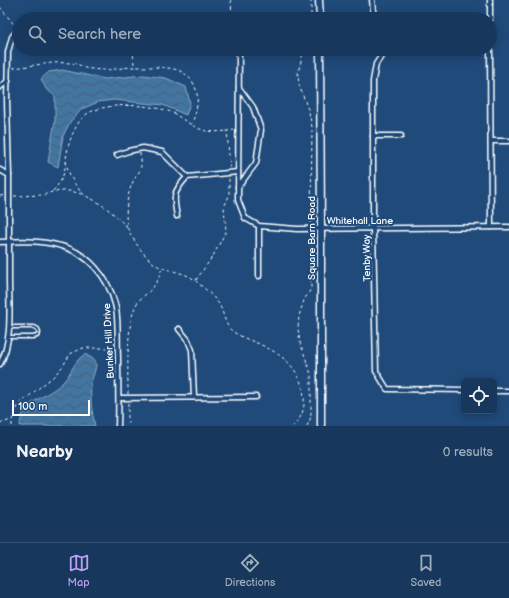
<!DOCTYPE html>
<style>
body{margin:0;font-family:"Balsamiq Sans",sans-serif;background:#244365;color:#f1f3f6}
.controls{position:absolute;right:12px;bottom:12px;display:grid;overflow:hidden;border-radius:6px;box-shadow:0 2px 10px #0003}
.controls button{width:36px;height:36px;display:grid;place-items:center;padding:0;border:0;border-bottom:1px solid #365272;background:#17385c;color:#f1f3f6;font:20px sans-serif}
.scale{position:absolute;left:12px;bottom:10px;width:78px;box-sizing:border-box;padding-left:4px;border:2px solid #fff;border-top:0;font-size:11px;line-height:14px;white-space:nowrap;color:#fff;-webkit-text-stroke:3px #1f4a7a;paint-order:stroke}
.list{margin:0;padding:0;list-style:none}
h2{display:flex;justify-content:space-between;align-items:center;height:52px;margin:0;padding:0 16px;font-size:17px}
h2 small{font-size:13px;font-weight:400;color:#9eacbb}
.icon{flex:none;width:22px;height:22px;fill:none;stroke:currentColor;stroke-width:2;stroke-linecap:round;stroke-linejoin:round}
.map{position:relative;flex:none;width:509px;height:426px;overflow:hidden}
.search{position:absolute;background:#17385c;box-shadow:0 2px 10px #0003;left:12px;right:12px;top:12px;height:44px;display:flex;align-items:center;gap:10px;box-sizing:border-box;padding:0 14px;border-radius:22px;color:#9eacbb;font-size:15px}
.sheet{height:116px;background:#17385c}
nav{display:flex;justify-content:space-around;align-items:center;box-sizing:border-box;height:56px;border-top:1px solid #365272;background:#17385c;font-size:11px;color:#9eacbb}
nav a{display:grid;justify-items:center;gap:2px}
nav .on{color:#bca0f2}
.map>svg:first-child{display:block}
</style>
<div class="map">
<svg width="509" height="426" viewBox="0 0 509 426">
<defs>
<pattern id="water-waves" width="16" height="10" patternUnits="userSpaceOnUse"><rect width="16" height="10" fill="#4375a0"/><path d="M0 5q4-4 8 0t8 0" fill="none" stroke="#485e72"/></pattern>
</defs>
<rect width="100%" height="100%" fill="#1f4a7a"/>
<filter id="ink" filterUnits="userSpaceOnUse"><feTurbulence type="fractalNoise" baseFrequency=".025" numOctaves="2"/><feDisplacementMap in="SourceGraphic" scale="8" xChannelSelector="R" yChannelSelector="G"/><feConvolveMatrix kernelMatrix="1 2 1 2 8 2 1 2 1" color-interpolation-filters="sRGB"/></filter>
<g filter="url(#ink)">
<!-- water -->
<g fill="url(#water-waves)" stroke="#8eacc6">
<polygon points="62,70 105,79 143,75 166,78 186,87 190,103 186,115 163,105 114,100 98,102 82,109 70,122 63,136 58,167 48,162 55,120 55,96 46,89 41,79 49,72"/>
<path d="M85,354L95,360C98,368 92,376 91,384C90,398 92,413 95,426H20C20,420 23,411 28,406C39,397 54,392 64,381C72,372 74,361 85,354Z"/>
</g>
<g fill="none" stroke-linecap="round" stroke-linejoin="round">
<defs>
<polyline id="lane" points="8,337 33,337 37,336 39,333 38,329 34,327 9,327"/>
<g id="street">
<polyline points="372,0 374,19"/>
<polyline points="490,19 490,0"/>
<polyline points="239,49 238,200 245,218 259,226 297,229 509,227"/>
<polyline points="386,49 376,64 373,81 373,228 376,371 387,389 464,390"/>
<polyline points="490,49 491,227"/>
<polyline points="0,87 8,81"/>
<polyline points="373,136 401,136"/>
<polyline points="491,141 509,141"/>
<polyline points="117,155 128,151 143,148 162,152 187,177"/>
<path d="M0,170L9,175V196C9,223 9,251 9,279C9,305 13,341 0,364"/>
<polyline points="9,175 7,101 8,52 12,37 19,28"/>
<polyline points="238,187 256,163 261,130 253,107 239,88"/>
<path d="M177,216C173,196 173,192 187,177L238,172"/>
<path d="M0,242C20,241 41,240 61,246C88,253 108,277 115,304C119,317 117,341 118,356C118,379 119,402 118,426"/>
<polyline points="259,276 259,226"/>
<polyline points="179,329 188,340 192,350 194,397"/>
<polyline points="494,391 509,391"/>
<polyline points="119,398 256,397"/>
</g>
<g id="secondary">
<polyline points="319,0 320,19"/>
<polyline points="320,49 321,228 321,426"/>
</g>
</defs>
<!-- lane casing -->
<use href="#lane" stroke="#fff" stroke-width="5"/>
<!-- street casing -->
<use href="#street" stroke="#fff" stroke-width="7"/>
<!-- secondary casing -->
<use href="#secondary" stroke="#fff" stroke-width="9"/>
<!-- path -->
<g stroke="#fff" stroke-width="1" stroke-dasharray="3 3" stroke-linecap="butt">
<polyline points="231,0 232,19"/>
<polyline points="311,0 311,19"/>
<polyline points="0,7 15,26"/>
<polyline points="133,49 134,66"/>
<polyline points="304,49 298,73 299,85 309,112 312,127 311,223"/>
<path d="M13,68C33,66 57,60 77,64C80,65 83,67 85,68C91,69 98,70 104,70C114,70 124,67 134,67C146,67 169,66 180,71C202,82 200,106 191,125"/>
<path d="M140,153C140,157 142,161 141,165C141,172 134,178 132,184C127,194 124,219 128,229C134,242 146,259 158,266C171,272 187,272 197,282C205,289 215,297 220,306C224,314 225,325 232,331C239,336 249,340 257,343C282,354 300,367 304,396C305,409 302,418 293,426"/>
<polyline points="230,168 227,131 234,130"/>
<path d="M53,191C62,180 64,176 66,162"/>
<polyline points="0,196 5,195"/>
<polyline points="14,196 43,195 52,192 64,191 71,191 84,195"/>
<path d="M127,227C119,219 111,211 102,205C97,201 91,199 86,196C76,189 66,171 66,159C67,151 69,143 72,135C75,129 78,122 83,117C99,101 151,104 171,112C176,114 180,118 184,120C200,131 207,133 227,131"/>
<polyline points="196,280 213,256 226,231 224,207 229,196 229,177"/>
<path d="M128,394C128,371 126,325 136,305C140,297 148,294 153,287C158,282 160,274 162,268"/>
<polyline points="128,403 128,426"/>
<polyline points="0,423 12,420"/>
<polyline points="12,426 12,420 19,404 54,376 63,366 70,354 83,348 114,348"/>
<polyline points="307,426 310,420 311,413 311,374 300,342 298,329 299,316 304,300 311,289 311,235"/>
</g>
<!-- lane -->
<use href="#lane" stroke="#1f4a7a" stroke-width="2"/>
<!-- street -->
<use href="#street" stroke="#1f4a7a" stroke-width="4"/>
<!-- secondary -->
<use href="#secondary" stroke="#1f4a7a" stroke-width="6"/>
</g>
</g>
<g text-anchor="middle" stroke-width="4" stroke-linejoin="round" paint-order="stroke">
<!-- street labels -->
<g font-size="10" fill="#fff" stroke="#1f4a7a">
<text x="360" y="224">Whitehall Lane</text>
<text transform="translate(311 238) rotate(-90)" y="4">Square Barn Road</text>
<text transform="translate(366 258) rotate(-91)" y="4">Tenby Way</text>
<text transform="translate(108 341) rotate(-93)" y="4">Bunker Hill Drive</text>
</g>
</g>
</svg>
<div class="controls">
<button><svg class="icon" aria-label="locate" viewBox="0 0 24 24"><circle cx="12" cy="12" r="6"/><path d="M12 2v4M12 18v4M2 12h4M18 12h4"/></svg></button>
</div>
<div class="scale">100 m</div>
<div class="search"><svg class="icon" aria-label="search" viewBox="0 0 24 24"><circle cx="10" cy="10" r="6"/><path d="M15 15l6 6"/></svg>Search here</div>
</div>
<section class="sheet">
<h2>Nearby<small>0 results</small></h2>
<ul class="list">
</ul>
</section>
<nav>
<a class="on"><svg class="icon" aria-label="map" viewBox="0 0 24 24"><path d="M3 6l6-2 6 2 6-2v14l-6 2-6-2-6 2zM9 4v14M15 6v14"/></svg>Map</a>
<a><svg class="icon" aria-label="directions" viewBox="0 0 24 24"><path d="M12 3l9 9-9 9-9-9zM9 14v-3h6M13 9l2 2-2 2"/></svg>Directions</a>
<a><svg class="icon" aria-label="saved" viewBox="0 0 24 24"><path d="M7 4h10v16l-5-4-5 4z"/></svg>Saved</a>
</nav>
